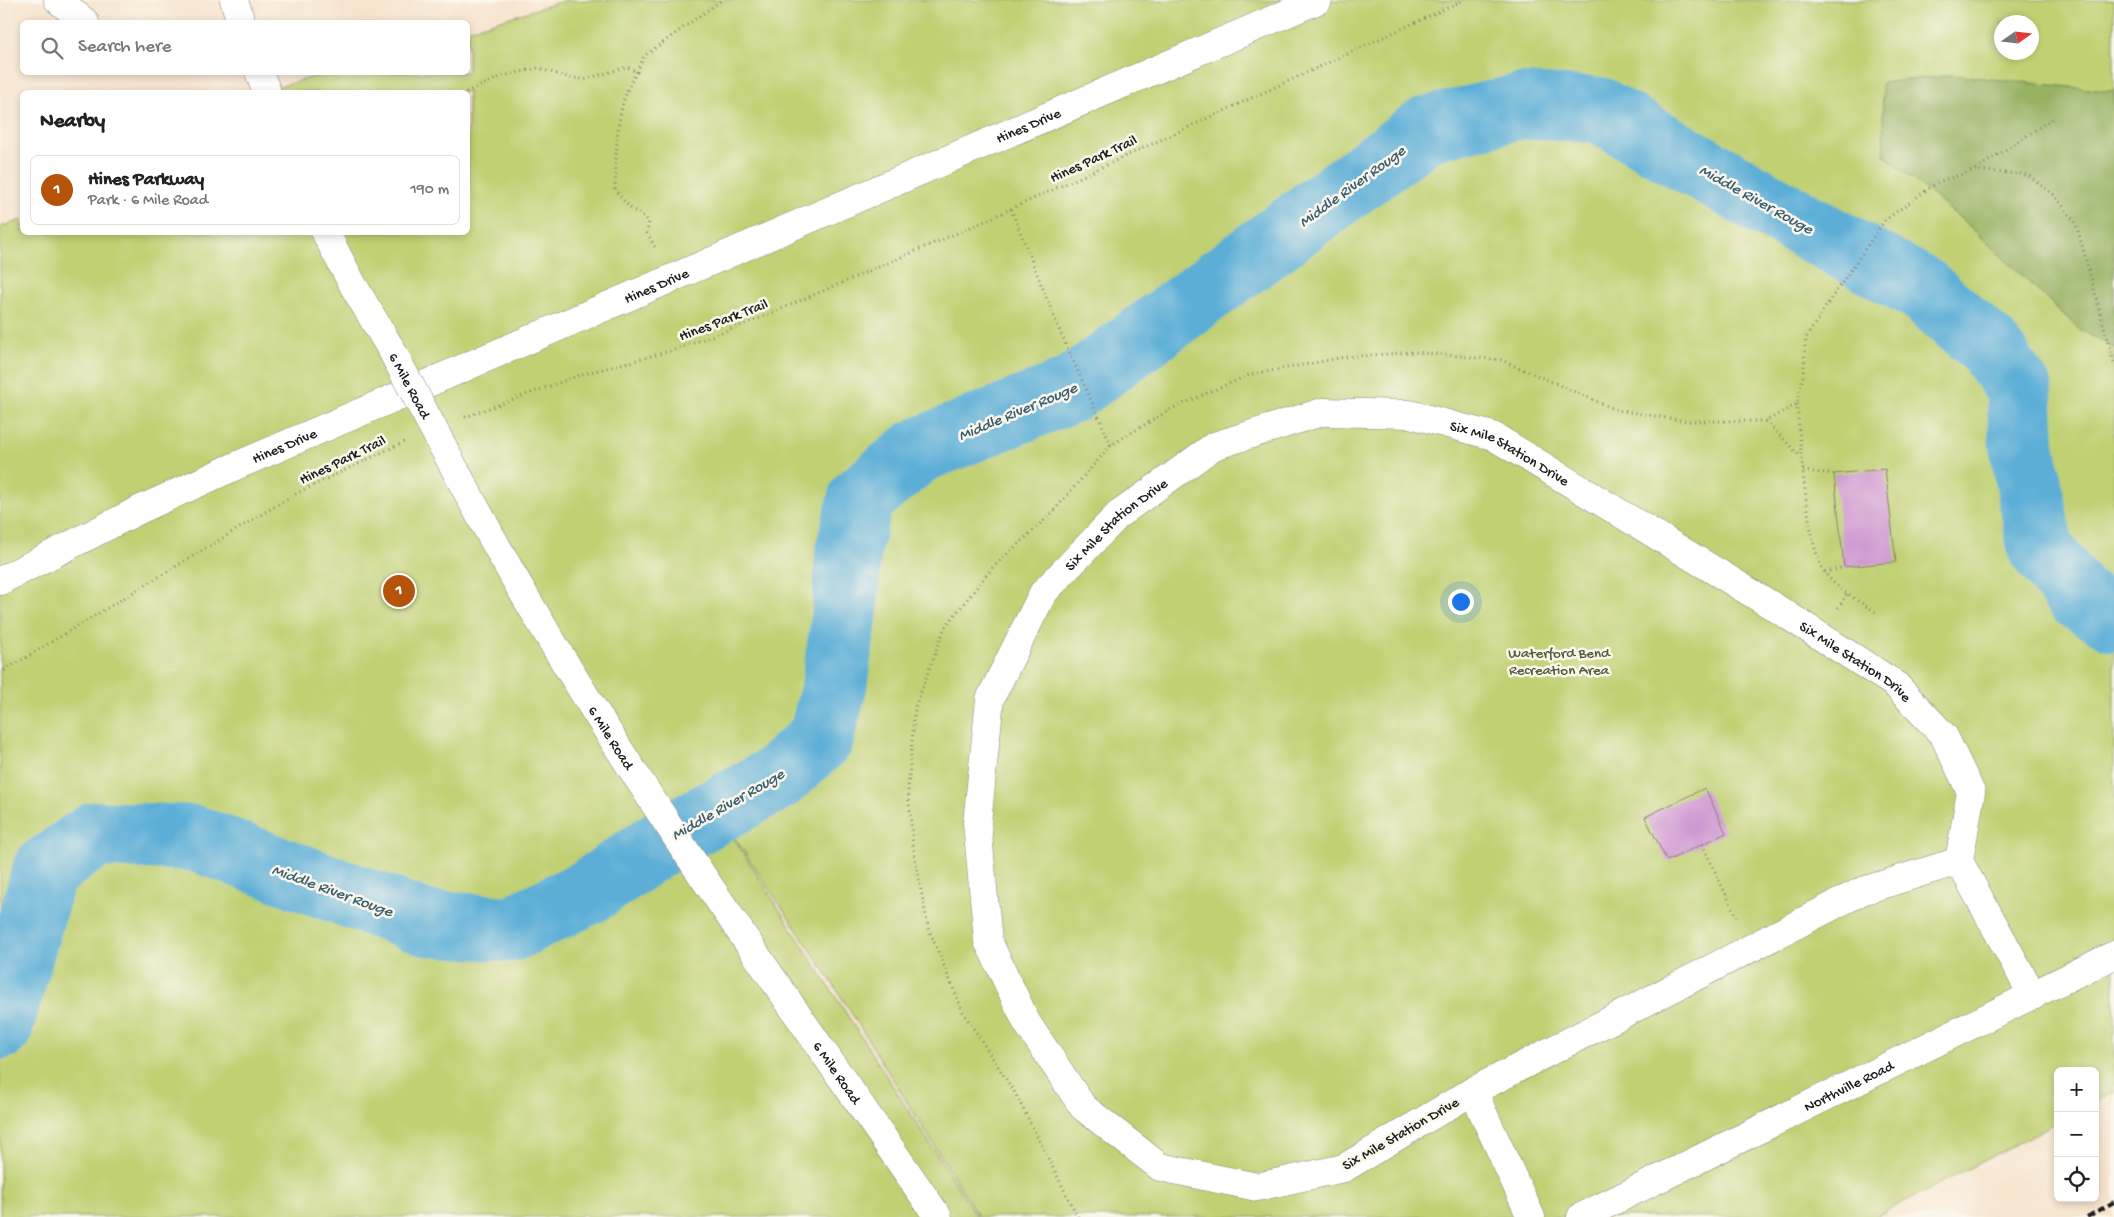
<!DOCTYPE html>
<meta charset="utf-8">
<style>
body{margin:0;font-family:"Gochi Hand",sans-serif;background:#f6f6f6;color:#222}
.controls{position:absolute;right:15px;bottom:15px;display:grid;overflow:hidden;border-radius:8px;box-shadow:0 2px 8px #0003}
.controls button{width:45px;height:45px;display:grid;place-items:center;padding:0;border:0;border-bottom:1px solid #e0e0e0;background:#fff;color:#222;font:25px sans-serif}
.compass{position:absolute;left:1994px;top:15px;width:45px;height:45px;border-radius:50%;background:#fff;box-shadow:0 2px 8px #0003;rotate:76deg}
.you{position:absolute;left:1460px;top:601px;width:18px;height:18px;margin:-12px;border:4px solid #fff;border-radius:50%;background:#1a73e8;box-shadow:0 0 0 8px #1a73e833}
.badge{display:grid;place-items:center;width:32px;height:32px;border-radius:50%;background:#b45309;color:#fff;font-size:16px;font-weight:700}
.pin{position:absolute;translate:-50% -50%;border:2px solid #fff;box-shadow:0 1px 5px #0006}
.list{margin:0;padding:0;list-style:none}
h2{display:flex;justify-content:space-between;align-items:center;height:65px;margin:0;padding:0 20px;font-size:21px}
h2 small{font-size:16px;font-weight:400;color:#767676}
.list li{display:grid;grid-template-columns:32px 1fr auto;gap:15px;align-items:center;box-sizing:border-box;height:70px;margin:0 10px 10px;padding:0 10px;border:1px solid #e0e0e0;border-radius:8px}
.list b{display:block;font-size:19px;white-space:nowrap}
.list p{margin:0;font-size:16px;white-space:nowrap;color:#767676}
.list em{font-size:16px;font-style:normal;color:#767676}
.icon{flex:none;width:28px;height:28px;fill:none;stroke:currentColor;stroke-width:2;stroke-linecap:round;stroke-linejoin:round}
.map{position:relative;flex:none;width:2114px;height:1217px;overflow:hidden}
.search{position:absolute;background:#fff;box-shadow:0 2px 8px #0003;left:20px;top:20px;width:450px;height:55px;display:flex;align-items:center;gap:12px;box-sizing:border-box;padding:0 18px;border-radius:8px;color:#767676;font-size:19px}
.panel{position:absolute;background:#fff;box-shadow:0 2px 8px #0003;left:20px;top:90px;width:450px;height:145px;border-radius:8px}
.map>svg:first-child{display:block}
</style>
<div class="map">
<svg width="2114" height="1217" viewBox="0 0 2114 1217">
<rect width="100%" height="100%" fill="#fbf7ec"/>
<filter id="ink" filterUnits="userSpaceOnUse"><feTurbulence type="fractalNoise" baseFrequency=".02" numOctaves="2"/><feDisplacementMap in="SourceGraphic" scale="10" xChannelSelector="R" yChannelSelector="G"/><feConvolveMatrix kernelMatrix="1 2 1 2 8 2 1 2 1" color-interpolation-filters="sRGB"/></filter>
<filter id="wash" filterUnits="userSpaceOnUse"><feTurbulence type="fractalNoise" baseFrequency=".0096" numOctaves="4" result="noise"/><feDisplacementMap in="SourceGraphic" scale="20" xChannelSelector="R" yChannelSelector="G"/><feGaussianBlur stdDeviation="1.12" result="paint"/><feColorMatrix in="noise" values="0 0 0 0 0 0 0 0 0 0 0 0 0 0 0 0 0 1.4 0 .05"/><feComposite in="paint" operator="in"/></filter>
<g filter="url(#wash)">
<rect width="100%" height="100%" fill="#f7e4ce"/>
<!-- green -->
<path fill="#c0d072" stroke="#6e7647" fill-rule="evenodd" d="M566,0H2114V1092L2095,1102V1071H2058V1122L1875,1217H979L828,976L706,795L977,1217H587L585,1214L576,1217H0V227L22,220V232H468V92H260L327,73L468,72V30ZM2002,22H2032V52H2002Z"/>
<!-- forest -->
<polygon fill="#98b264" stroke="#5a6740" points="1953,75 2109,91 2114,90 2114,348 2079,329 1967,224 1884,155 1882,83"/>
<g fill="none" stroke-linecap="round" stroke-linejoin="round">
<!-- river -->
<polyline stroke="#5caed7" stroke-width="66" points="0,1027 45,870 96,834 194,838 426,923 511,929 590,891 669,837 777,778 821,738 834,686 845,611 848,551 861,498 918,451 1071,390 1427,129 1522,106 1599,110 1760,201 1922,289 1988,346 2019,389 2022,444 2040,547 2078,597 2114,618"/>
</g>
<g id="blocks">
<!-- building -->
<g fill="#cf98d1">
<polygon points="1885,469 1896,562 1844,567 1834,474"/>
<polygon points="1705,788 1726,833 1667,861 1645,817"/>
</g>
</g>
</g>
<g filter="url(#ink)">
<use href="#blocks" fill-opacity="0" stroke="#8a8075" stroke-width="1"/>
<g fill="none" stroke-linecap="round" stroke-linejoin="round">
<defs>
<g id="minor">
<polyline points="58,0 85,22"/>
<polyline points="234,0 241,22"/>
<polyline points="259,72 267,92"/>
<polyline points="325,232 353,285 391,349"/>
<path id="s1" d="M442,445C468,494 494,543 522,591C648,807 796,1011 938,1217"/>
<path id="s2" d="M0,581L139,510L238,465L1318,0"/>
<path id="s3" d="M1959,861L1862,891L1473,1091L1344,1168L1257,1187L1160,1167L1083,1107L1027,1023L988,941L977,823L990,699L1043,593L1118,515L1214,446L1322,412L1410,414L1493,436L1776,608L1895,684L1944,736L1971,792L1959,861L2033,996"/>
<polyline points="1473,1091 1531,1217"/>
<path id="s4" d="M1581,1217L2114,955"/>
</g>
</defs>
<!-- minor casing -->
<use href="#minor" stroke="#8a8075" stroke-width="29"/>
<!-- path -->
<g stroke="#8a8075" stroke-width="3" stroke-dasharray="1 4" stroke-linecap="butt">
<path d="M637,72C614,106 617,151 615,190L631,209L641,214L649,222L647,233L656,249"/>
<polyline points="466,92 503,76 538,68 570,78 586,79 627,67 637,72 644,56 722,0"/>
<polyline points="1976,169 2052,119"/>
<polyline points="1011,209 1059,329 1111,445"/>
<path d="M1797,404C1800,437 1807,550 1825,573C1838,590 1859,601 1877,613"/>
<polyline points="465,417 580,375 674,350 758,319 985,221 1464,0"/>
<polyline points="1766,421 1800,456"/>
<polyline points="1803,471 1834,474"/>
<polyline points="1825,572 1844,567"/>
<polyline points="1838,608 1847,594"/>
<polyline points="0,673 297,493 404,442"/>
<polyline points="1702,844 1737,918"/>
<polyline points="1078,1217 1015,1093 963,1012 928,927 913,847 908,789 915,707 945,627 993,567 1050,515 1111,445 1171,409 1249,375 1345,357 1414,352 1501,360 1617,410 1686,421 1766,421 1797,404 1803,376 1806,338 1830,300 1885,220 1938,182 1975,170 2028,175 2054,195 2076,223 2114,364"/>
</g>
<!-- minor -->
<use href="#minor" stroke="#fff" stroke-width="28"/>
<!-- rail -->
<polyline stroke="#1c1c1c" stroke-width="4" stroke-dasharray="8 4" stroke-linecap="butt" points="2087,1217 2114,1202"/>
<defs>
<g id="minor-bridge">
<path id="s5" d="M391,349L442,445"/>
</g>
</defs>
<!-- minor-bridge casing -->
<use href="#minor-bridge" stroke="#8a8075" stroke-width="29" stroke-linecap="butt"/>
<!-- minor-bridge -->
<use href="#minor-bridge" stroke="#fff" stroke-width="28"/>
</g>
</g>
<g text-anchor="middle" stroke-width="5" stroke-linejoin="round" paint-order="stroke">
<!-- street labels -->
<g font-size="15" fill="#1c1c1c" stroke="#fbf7ec">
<text dy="5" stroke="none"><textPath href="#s2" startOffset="1125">Hines Drive</textPath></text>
<text transform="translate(1093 158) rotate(-25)" y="5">Hines Park Trail</text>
<text dy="5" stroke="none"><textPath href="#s2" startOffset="720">Hines Drive</textPath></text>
<text transform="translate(723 319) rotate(-21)" y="5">Hines Park Trail</text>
<text dy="5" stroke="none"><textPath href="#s5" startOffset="41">6 Mile Road</textPath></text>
<text dy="5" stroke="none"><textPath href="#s2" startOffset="315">Hines Drive</textPath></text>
<text dy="5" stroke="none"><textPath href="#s3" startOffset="2064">Six Mile Station Drive</textPath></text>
<text transform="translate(342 459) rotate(-26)" y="5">Hines Park Trail</text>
<text dy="5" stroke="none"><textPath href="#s3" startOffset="1629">Six Mile Station Drive</textPath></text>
<text dy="5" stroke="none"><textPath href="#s3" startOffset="2469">Six Mile Station Drive</textPath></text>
<text dy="5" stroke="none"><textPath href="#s1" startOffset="338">6 Mile Road</textPath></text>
<text dy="5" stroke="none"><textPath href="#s1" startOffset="742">6 Mile Road</textPath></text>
<text dy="5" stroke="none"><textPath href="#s4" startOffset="298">Northville Road</textPath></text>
<text transform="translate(1400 1133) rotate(-30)" y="5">Six Mile Station Drive</text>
</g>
<!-- park labels -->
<g font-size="15" fill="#555b3a" stroke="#fbf7ec">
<text x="1559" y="657">Waterford Bend<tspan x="1559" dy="17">Recreation Area</tspan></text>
</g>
<!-- water labels -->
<g font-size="16" font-style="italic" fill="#395e70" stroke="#fbf7ec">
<text transform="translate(1351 185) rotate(-36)" y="6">Middle River Rouge</text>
<text transform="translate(1757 198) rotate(29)" y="6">Middle River Rouge</text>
<text transform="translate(1017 410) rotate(-23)" y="6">Middle River Rouge</text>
<text transform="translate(727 803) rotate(-30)" y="6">Middle River Rouge</text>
<text transform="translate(333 889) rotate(20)" y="6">Middle River Rouge</text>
</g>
</g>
</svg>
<div class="controls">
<button>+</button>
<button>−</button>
<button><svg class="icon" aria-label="locate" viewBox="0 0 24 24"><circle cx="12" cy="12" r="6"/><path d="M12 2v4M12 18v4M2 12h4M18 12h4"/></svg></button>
</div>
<svg class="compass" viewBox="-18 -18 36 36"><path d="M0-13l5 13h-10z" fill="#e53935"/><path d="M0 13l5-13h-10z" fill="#767676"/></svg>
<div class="you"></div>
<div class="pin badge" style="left:399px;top:591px">1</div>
<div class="search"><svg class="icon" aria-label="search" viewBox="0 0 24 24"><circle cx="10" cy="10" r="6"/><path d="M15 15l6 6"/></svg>Search here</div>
<section class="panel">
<h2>Nearby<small></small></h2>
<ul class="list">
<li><span class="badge">1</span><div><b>Hines Parkway</b><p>Park · 6 Mile Road</p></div><em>190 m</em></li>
</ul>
</section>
</div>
